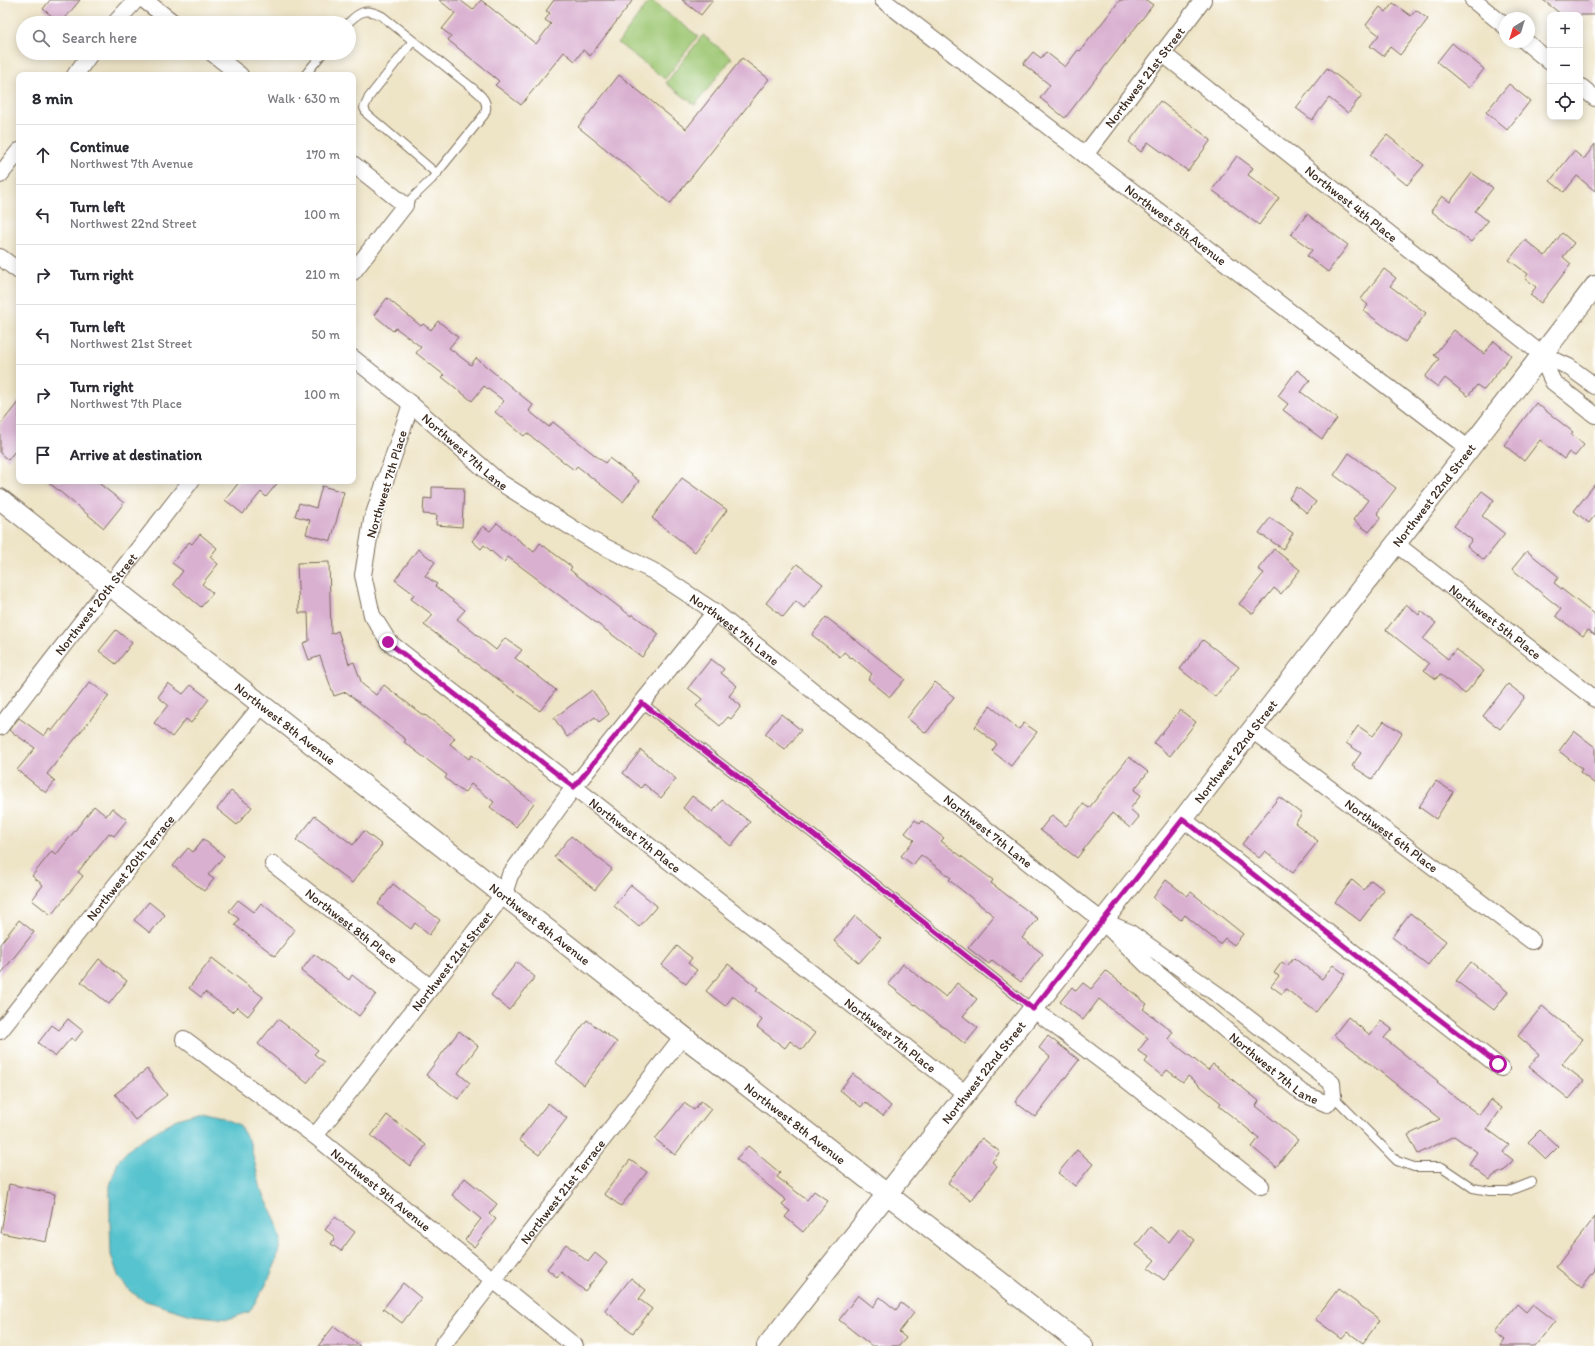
<!DOCTYPE html>
<meta charset="utf-8">
<style>
body{margin:0;font-family:Itim,sans-serif;background:#f7f7f7;color:#2b2b33}
.controls{position:absolute;right:12px;top:12px;display:grid;overflow:hidden;border-radius:8px;box-shadow:0 2px 10px #0003}
.controls button{width:36px;height:36px;display:grid;place-items:center;padding:0;border:0;border-bottom:1px solid #e1e1e2;background:#fff;color:#2b2b33;font:20px sans-serif}
.compass{position:absolute;left:1499px;top:12px;width:36px;height:36px;border-radius:50%;background:#fff;box-shadow:0 2px 10px #0003;rotate:218deg}
.stop{position:absolute;width:12px;height:12px;margin:-9px;border:3px solid #b5179e;border-radius:50%;background:#fff}
.stop.end{background:#b5179e;border-color:#fff;box-shadow:0 1px 4px #0008}
.list{margin:0;padding:0;list-style:none}
h2{display:flex;justify-content:space-between;align-items:center;height:52px;margin:0;padding:0 16px;font-size:17px}
h2 small{font-size:13px;font-weight:400;color:#7c7c81}
.list li{display:grid;grid-template-columns:26px 1fr auto;gap:12px;align-items:center;box-sizing:border-box;height:60px;padding:0 16px;border-top:1px solid #e1e1e2}
.list b{display:block;font-size:15px;white-space:nowrap}
.list p{margin:0;font-size:13px;white-space:nowrap;color:#7c7c81}
.list em{font-size:13px;font-style:normal;color:#7c7c81}
.icon{flex:none;width:22px;height:22px;fill:none;stroke:currentColor;stroke-width:2;stroke-linecap:round;stroke-linejoin:round}
.map{position:relative;flex:none;width:1595px;height:1346px;overflow:hidden}
.search{position:absolute;background:#fff;box-shadow:0 2px 10px #0003;left:16px;top:16px;width:340px;height:44px;display:flex;align-items:center;gap:10px;box-sizing:border-box;padding:0 14px;border-radius:22px;color:#7c7c81;font-size:15px}
.panel{position:absolute;background:#fff;box-shadow:0 2px 10px #0003;left:16px;top:72px;width:340px;height:412px;border-radius:8px}
.map>svg:first-child{display:block}
</style>
<div class="map">
<svg width="1595" height="1346" viewBox="0 0 1595 1346">
<rect width="100%" height="100%" fill="#fff"/>
<filter id="ink" filterUnits="userSpaceOnUse"><feTurbulence type="fractalNoise" baseFrequency=".025" numOctaves="2"/><feDisplacementMap in="SourceGraphic" scale="8" xChannelSelector="R" yChannelSelector="G"/><feConvolveMatrix kernelMatrix="1 2 1 2 8 2 1 2 1" color-interpolation-filters="sRGB"/></filter>
<filter id="wash" filterUnits="userSpaceOnUse"><feTurbulence type="fractalNoise" baseFrequency=".012" numOctaves="4" result="noise"/><feDisplacementMap in="SourceGraphic" scale="16" xChannelSelector="R" yChannelSelector="G"/><feGaussianBlur stdDeviation="0.9" result="paint"/><feColorMatrix in="noise" values="0 0 0 0 0 0 0 0 0 0 0 0 0 0 0 0 0 1.4 0 .05"/><feComposite in="paint" operator="in"/></filter>
<g filter="url(#wash)">
<rect width="100%" height="100%" fill="#eee4c6"/>
<!-- green -->
<g fill="#9fc874" stroke="#6d7949">
<polygon points="650,0 698,36 665,79 618,43"/>
<polygon points="703,35 732,58 695,105 666,83"/>
</g>
<!-- water -->
<polygon fill="#56c3ce" stroke="#487676" points="201,1112 222,1117 239,1125 250,1143 261,1189 276,1221 281,1240 276,1262 266,1285 249,1312 228,1319 191,1315 143,1300 130,1291 119,1278 111,1255 110,1222 110,1186 118,1161 133,1145 175,1120"/>
<g id="blocks">
<!-- building -->
<g fill="#d9b0d0">
<polygon points="50,0 80,0 61,23 43,9"/>
<polygon points="439,0 460,0 473,10 481,0 536,44 551,24 545,20 550,13 546,11 554,0 633,0 590,56 583,50 575,61 564,52 521,105 495,85 499,81 448,40 451,36 442,29 455,13"/>
<polygon points="682,0 713,0 701,15"/>
<polygon points="1120,0 1146,0 1153,5 1065,118 1040,98 1050,85 1023,64 1033,52 1041,58 1046,52 1065,67 1078,50 1080,51"/>
<polygon points="1543,0 1595,0 1595,15 1562,15"/>
<polygon points="1393,3 1411,16 1416,10 1428,19 1400,55 1390,47 1383,56 1370,46 1379,35 1366,25 1380,7 1386,12"/>
<polygon points="1452,43 1484,69 1469,88 1437,62"/>
<polygon points="742,58 769,79 670,204 627,166 578,127 619,75 686,129"/>
<polygon points="1327,68 1362,95 1348,113 1329,98 1312,120 1296,108"/>
<polygon points="1509,84 1530,101 1507,130 1486,112"/>
<polygon points="1160,101 1211,140 1188,171 1148,142 1141,152 1129,142"/>
<polygon points="1387,135 1424,165 1407,185 1370,155"/>
<polygon points="1595,144 1595,191 1577,176 1564,192 1550,181 1574,151 1584,159"/>
<polygon points="1237,156 1253,168 1248,175 1279,198 1259,225 1212,190"/>
<polygon points="1472,173 1493,188 1475,211 1488,221 1471,242 1431,211 1442,196 1450,202"/>
<polygon points="1307,214 1348,245 1328,272 1307,256 1312,250 1291,235"/>
<polygon points="1562,233 1574,243 1563,257 1571,264 1541,303 1530,295 1536,287 1525,278 1528,274 1509,260 1525,240 1545,256"/>
<polygon points="1384,269 1396,278 1390,286 1426,313 1405,342 1364,311 1368,305 1361,299"/>
<polygon points="387,298 421,326 423,324 431,330 438,321 458,337 449,348 471,365 476,358 533,405 529,411 549,427 553,422 605,463 609,458 639,481 623,502 577,466 574,470 527,433 524,436 495,412 504,401 484,386 472,401 442,377 444,375 416,353 421,347 396,328 393,331 374,315"/>
<polygon points="1454,330 1484,354 1494,341 1511,355 1484,390 1477,385 1468,396 1445,378 1438,387 1425,377 1439,359 1434,355"/>
<polygon points="1297,370 1310,380 1301,392 1337,419 1322,439 1283,410 1288,404 1278,396"/>
<polygon points="19,401 19,446 8,460 0,453 0,425"/>
<polygon points="1536,403 1573,432 1571,434 1584,445 1575,456 1569,452 1564,459 1540,440 1524,461 1504,445"/>
<polygon points="1349,453 1396,488 1377,513 1381,517 1369,532 1353,520 1368,500 1334,475"/>
<polygon points="682,478 727,510 695,552 652,518"/>
<polygon points="47,481 96,481 124,503 104,528"/>
<polygon points="240,481 279,481 266,497 261,492 243,514 225,500"/>
<polygon points="1595,484 1595,515 1589,523 1574,511"/>
<polygon points="322,486 344,492 331,541 306,534 310,520 295,516 299,503 316,508"/>
<polygon points="432,487 464,488 462,527 436,525 437,515 423,514 424,498 432,499"/>
<polygon points="1297,487 1316,502 1307,513 1289,498"/>
<polygon points="1482,491 1494,500 1482,516 1505,534 1484,560 1467,546 1472,540 1454,526"/>
<polygon points="1270,518 1293,533 1283,549 1259,533"/>
<polygon points="497,523 534,552 540,543 572,567 570,570 631,616 632,614 659,634 642,657 508,557 504,562 484,545 481,549 472,541 483,526 490,531"/>
<polygon points="200,534 217,548 210,557 218,564 202,584 213,593 201,607 173,584 183,571 172,563 189,542 192,544"/>
<polygon points="418,549 435,562 425,576 437,584 435,586 465,610 457,619 496,650 505,638 522,650 515,658 556,690 540,711 424,625 433,615 411,599 414,594 395,580"/>
<polygon points="1274,549 1300,570 1281,594 1274,588 1253,614 1239,604 1264,573 1258,569"/>
<polygon points="1527,551 1559,577 1554,583 1595,615 1595,635 1588,630 1583,636 1556,616 1561,609 1512,569"/>
<polygon points="329,562 331,634 338,631 349,664 354,662 362,684 376,695 384,685 424,716 425,715 455,738 450,744 469,759 472,755 534,803 516,827 490,807 494,802 471,784 464,793 445,778 447,775 404,742 406,740 346,692 334,696 320,656 309,660 303,643 309,641 308,613 299,613 297,563"/>
<polygon points="797,564 823,584 804,608 796,601 783,617 766,603"/>
<polygon points="1406,604 1419,615 1421,611 1436,623 1423,639 1448,659 1456,649 1484,671 1465,694 1440,674 1436,679 1424,670 1429,664 1386,630"/>
<polygon points="826,617 905,679 890,697 868,679 872,674 852,657 851,658 844,652 840,657 812,635"/>
<polygon points="116,630 132,643 116,664 99,651"/>
<polygon points="1203,640 1239,667 1215,697 1180,669"/>
<polygon points="711,659 724,669 721,673 737,686 729,696 741,706 731,719 728,717 720,726 696,706 702,699 688,688"/>
<polygon points="90,682 109,696 47,774 55,781 46,793 17,770 35,748 9,730 19,718 44,736 49,729 52,731"/>
<polygon points="935,682 954,697 926,733 907,718"/>
<polygon points="168,683 183,694 191,685 209,699 191,723 186,719 172,737 154,723 168,705 158,697"/>
<polygon points="1508,684 1525,697 1500,729 1483,716"/>
<polygon points="592,690 609,714 599,722 595,717 567,737 554,718"/>
<polygon points="990,706 1019,729 1024,723 1037,732 1011,766 992,751 997,744 975,727"/>
<polygon points="1180,710 1196,722 1170,756 1154,743"/>
<polygon points="781,714 801,730 785,750 765,734"/>
<polygon points="1384,721 1402,733 1372,779 1352,766 1361,753 1346,743 1358,726 1373,736"/>
<polygon points="1574,731 1595,747 1595,784 1580,772 1582,769 1559,751"/>
<polygon points="641,750 676,779 661,798 644,784 641,788 623,773"/>
<polygon points="1129,757 1148,772 1134,790 1141,795 1130,809 1139,817 1130,828 1112,813 1077,858 1040,830 1052,815 1066,826 1083,804 1089,808"/>
<polygon points="1436,781 1453,792 1436,819 1419,807"/>
<polygon points="231,791 252,807 237,825 217,809"/>
<polygon points="692,796 713,812 722,800 750,822 731,846 683,808"/>
<polygon points="1279,797 1302,814 1295,823 1318,841 1293,873 1265,851 1259,858 1242,844"/>
<polygon points="94,806 106,816 112,808 127,820 114,836 109,833 78,872 83,876 51,915 32,900 43,885 32,876 52,851 56,855"/>
<polygon points="315,816 353,845 364,831 382,845 352,883 296,840"/>
<polygon points="915,820 920,824 922,821 944,838 941,841 993,880 991,883 1038,919 1022,938 1043,954 1021,982 992,960 989,964 968,948 994,916 949,880 951,878 921,855 913,865 901,856 914,840 905,833"/>
<polygon points="571,836 612,869 595,890 554,857"/>
<polygon points="203,839 224,856 208,875 214,879 204,891 173,866 188,848 193,852"/>
<polygon points="1166,880 1187,896 1191,892 1243,934 1234,945 1225,938 1220,944 1185,915 1181,920 1153,898"/>
<polygon points="1352,880 1364,890 1371,880 1384,890 1360,921 1335,902"/>
<polygon points="393,884 440,920 429,935 415,923 411,929 378,904"/>
<polygon points="631,885 657,906 639,927 614,906"/>
<polygon points="238,900 254,912 261,903 295,930 275,956 235,925 239,919 229,911"/>
<polygon points="149,902 165,915 150,933 134,920"/>
<polygon points="1410,913 1446,941 1428,965 1392,937"/>
<polygon points="855,916 881,938 859,963 834,941"/>
<polygon points="19,920 34,932 0,975 0,944"/>
<polygon points="677,946 692,958 688,963 697,970 686,984 662,965"/>
<polygon points="314,954 349,980 352,975 376,994 359,1016 301,971"/>
<polygon points="212,958 263,997 248,1016 237,1007 232,1012 205,992 201,997 189,988"/>
<polygon points="1294,958 1322,979 1333,965 1345,974 1316,1012 1286,989 1282,994 1271,986 1279,976 1274,973 1282,962 1287,966"/>
<polygon points="99,959 127,981 109,1004 81,982"/>
<polygon points="517,962 535,977 509,1010 491,995"/>
<polygon points="1471,962 1508,992 1494,1010 1456,981"/>
<polygon points="728,964 758,988 756,990 815,1033 802,1050 790,1041 785,1048 757,1027 762,1020 733,996 725,1006 706,991"/>
<polygon points="903,964 946,997 957,983 977,999 963,1016 978,1028 965,1044 915,1004 915,1005 888,984"/>
<polygon points="1106,971 1147,1004 1143,1009 1173,1032 1168,1039 1208,1070 1213,1064 1259,1101 1256,1106 1298,1140 1276,1167 1252,1147 1259,1138 1219,1106 1221,1103 1188,1076 1183,1082 1167,1070 1162,1076 1145,1062 1148,1058 1138,1051 1148,1038 1099,999 1083,1020 1060,1002 1072,987 1076,991 1083,983 1091,989"/>
<polygon points="1542,1006 1583,1039 1562,1064 1584,1081 1569,1099 1529,1067 1539,1054 1518,1036"/>
<polygon points="1348,1017 1370,1035 1381,1021 1392,1029 1384,1038 1438,1081 1437,1083 1479,1115 1491,1100 1502,1108 1487,1129 1509,1145 1503,1152 1513,1160 1505,1170 1493,1176 1490,1180 1469,1164 1477,1152 1454,1136 1418,1154 1408,1135 1440,1119 1334,1035"/>
<polygon points="68,1019 83,1031 75,1041 71,1038 55,1057 38,1043 52,1025 59,1030"/>
<polygon points="278,1019 318,1050 314,1054 324,1062 307,1083 258,1044"/>
<polygon points="587,1020 617,1042 584,1085 555,1062"/>
<polygon points="459,1031 478,1046 458,1073 470,1083 458,1099 426,1075"/>
<polygon points="1048,1036 1079,1060 1035,1117 1015,1102 1050,1057 1039,1048"/>
<polygon points="147,1069 167,1095 135,1120 115,1094"/>
<polygon points="853,1074 891,1106 883,1116 865,1102 861,1107 840,1090"/>
<polygon points="701,1101 711,1109 675,1155 655,1139 684,1103 694,1110"/>
<polygon points="548,1103 567,1118 539,1155 519,1140"/>
<polygon points="387,1115 426,1145 410,1166 371,1136"/>
<polygon points="1540,1130 1558,1147 1546,1159 1528,1142"/>
<polygon points="982,1138 1000,1152 992,1162 997,1166 971,1201 948,1183"/>
<polygon points="748,1146 780,1173 777,1177 807,1200 814,1191 828,1201 803,1232 785,1217 790,1211 782,1205 786,1200 736,1159"/>
<polygon points="1077,1150 1093,1164 1075,1186 1058,1173"/>
<polygon points="630,1160 647,1172 621,1206 604,1194"/>
<polygon points="465,1178 497,1204 489,1214 496,1219 474,1247 465,1240 481,1219 452,1195"/>
<polygon points="9,1184 55,1194 46,1242 1,1233"/>
<polygon points="335,1217 355,1232 341,1251 331,1244 335,1237 325,1230"/>
<polygon points="1595,1217 1595,1271 1582,1288 1556,1267"/>
<polygon points="1150,1227 1169,1242 1180,1228 1195,1240 1164,1280 1148,1268 1155,1260 1136,1245"/>
<polygon points="566,1244 588,1262 595,1253 607,1263 585,1291 561,1272 557,1277 547,1269"/>
<polygon points="631,1278 646,1290 639,1299 652,1309 633,1333 605,1311"/>
<polygon points="403,1283 421,1298 402,1323 383,1309"/>
<polygon points="1338,1289 1380,1320 1363,1343 1348,1332 1342,1339 1315,1319"/>
<polygon points="858,1295 873,1307 880,1297 896,1310 901,1303 914,1313 899,1332 906,1338 899,1346 872,1346 839,1320"/>
<polygon points="1517,1304 1526,1312 1533,1304 1555,1321 1535,1346 1500,1346 1505,1340 1495,1332"/>
<polygon points="334,1326 360,1346 318,1346"/>
</g>
</g>
</g>
<g filter="url(#ink)">
<use href="#blocks" fill-opacity="0" stroke="#7a6b59" stroke-width="1"/>
<g fill="none" stroke-linecap="round" stroke-linejoin="round">
<defs>
<g id="service">
<path d="M348,23C360,11 366,8 382,16L475,90C483,97 490,104 484,115L432,179L405,205"/>
<polyline points="413,41 369,97 364,108 367,114 437,174"/>
<polyline points="305,75 323,53"/>
<polyline points="642,703 800,824 1033,1009"/>
<polyline points="1333,1096 1397,1161 1414,1167 1442,1167 1473,1188 1490,1191 1509,1191 1532,1182"/>
</g>
<g id="minor">
<polyline points="144,0 174,23"/>
<path id="s1" d="M883,0L1469,449"/>
<polyline points="1473,0 1505,26"/>
<polyline points="115,23 136,0"/>
<polyline points="1526,42 1550,62"/>
<polyline points="212,53 240,75"/>
<path id="s2" d="M1162,53L1541,354L1569,367L1595,386"/>
<polyline points="75,75 91,53"/>
<polyline points="1580,86 1595,98"/>
<path id="s3" d="M1085,155L1203,0"/>
<polyline points="353,164 405,205 353,272"/>
<polyline points="0,175 19,151"/>
<polyline points="0,257 19,271"/>
<polyline points="1541,354 1547,369 1553,382 1595,415"/>
<path id="s4" d="M353,358L411,404L498,481L593,541L653,571L715,612L904,764L1102,921L1147,965L1302,1093L1327,1104L1333,1096L1332,1083L1221,997L1129,932L1102,921"/>
<path id="s5" d="M411,404L372,520L363,575L372,615L389,642L966,1094"/>
<path id="s6" d="M1396,544L1595,699"/>
<path id="s7" d="M0,727L191,481"/>
<path id="s8" d="M1252,730L1532,941"/>
<polyline points="1183,819 1501,1068"/>
<path id="s9" d="M273,864L430,987"/>
<polyline points="1033,1009 1119,1074 1261,1186"/>
<path id="s10" d="M0,1031L137,858L263,704"/>
<path id="s11" d="M184,1039L315,1136L575,1346"/>
<path id="s12" d="M315,1136L504,894L510,875L574,787L715,612"/>
<path id="s13" d="M442,1346L683,1036"/>
</g>
<g id="tertiary">
<path id="s14" d="M0,499L683,1036L1083,1346"/>
<path id="s15" d="M767,1346L1183,819L1595,286"/>
</g>
</defs>
<!-- service casing -->
<use href="#service" stroke="#7a6b59" stroke-width="10"/>
<!-- minor casing -->
<use href="#minor" stroke="#7a6b59" stroke-width="18"/>
<!-- tertiary casing -->
<use href="#tertiary" stroke="#7a6b59" stroke-width="22"/>
<!-- service -->
<use href="#service" stroke="#fff" stroke-width="8"/>
<!-- minor -->
<use href="#minor" stroke="#fff" stroke-width="16"/>
<!-- tertiary -->
<use href="#tertiary" stroke="#fff" stroke-width="20"/>
</g>
</g>
<g fill="none" stroke-linecap="round" stroke-linejoin="round" filter="url(#ink)">
<!-- route -->
<polyline stroke="#b5179e" stroke-width="5" points="388,642 574,787 642,703 800,824 1033,1009 1183,819 1380,974 1498,1064"/>
</g>
<g text-anchor="middle" stroke-width="3" stroke-linejoin="round" paint-order="stroke">
<!-- street labels -->
<g font-size="13" fill="#3b2a1e" stroke="#fff">
<text dy="5" stroke="none"><textPath href="#s3" startOffset="98">Northwest 21st Street</textPath></text>
<text dy="5" stroke="none"><textPath href="#s2" startOffset="242">Northwest 4th Place</textPath></text>
<text dy="5" stroke="none"><textPath href="#s1" startOffset="369">Northwest 5th Avenue</textPath></text>
<text dy="5" stroke="none"><textPath href="#s4" startOffset="146">Northwest 7th Lane</textPath></text>
<text transform="translate(386 484) rotate(-73)" y="5">Northwest 7th Place</text>
<text dy="5" stroke="none"><textPath href="#s15" startOffset="1081">Northwest 22nd Street</textPath></text>
<text dy="5" stroke="none"><textPath href="#s7" startOffset="156">Northwest 20th Street</textPath></text>
<text dy="5" stroke="none"><textPath href="#s6" startOffset="126">Northwest 5th Place</textPath></text>
<text dy="5" stroke="none"><textPath href="#s4" startOffset="470">Northwest 7th Lane</textPath></text>
<text dy="5" stroke="none"><textPath href="#s14" startOffset="363">Northwest 8th Avenue</textPath></text>
<text dy="5" stroke="none"><textPath href="#s15" startOffset="757">Northwest 22nd Street</textPath></text>
<text dy="5" stroke="none"><textPath href="#s4" startOffset="794">Northwest 7th Lane</textPath></text>
<text dy="5" stroke="none"><textPath href="#s5" startOffset="564">Northwest 7th Place</textPath></text>
<text dy="5" stroke="none"><textPath href="#s8" startOffset="175">Northwest 6th Place</textPath></text>
<text dy="5" stroke="none"><textPath href="#s10" startOffset="209">Northwest 20th Terrace</textPath></text>
<text dy="5" stroke="none"><textPath href="#s14" startOffset="687">Northwest 8th Avenue</textPath></text>
<text dy="5" stroke="none"><textPath href="#s9" startOffset="100">Northwest 8th Place</textPath></text>
<text dy="5" stroke="none"><textPath href="#s12" startOffset="222">Northwest 21st Street</textPath></text>
<text dy="5" stroke="none"><textPath href="#s5" startOffset="888">Northwest 7th Place</textPath></text>
<text dy="5" stroke="none"><textPath href="#s4" startOffset="1166">Northwest 7th Lane</textPath></text>
<text dy="5" stroke="none"><textPath href="#s15" startOffset="349">Northwest 22nd Street</textPath></text>
<text dy="5" stroke="none"><textPath href="#s14" startOffset="1011">Northwest 8th Avenue</textPath></text>
<text dy="5" stroke="none"><textPath href="#s11" startOffset="248">Northwest 9th Avenue</textPath></text>
<text dy="5" stroke="none"><textPath href="#s13" startOffset="196">Northwest 21st Terrace</textPath></text>
</g>
</g>
</svg>
<div class="controls">
<button>+</button>
<button>−</button>
<button><svg class="icon" aria-label="locate" viewBox="0 0 24 24"><circle cx="12" cy="12" r="6"/><path d="M12 2v4M12 18v4M2 12h4M18 12h4"/></svg></button>
</div>
<svg class="compass" viewBox="-18 -18 36 36"><path d="M0-13l5 13h-10z" fill="#e53935"/><path d="M0 13l5-13h-10z" fill="#7c7c81"/></svg>
<div class="stop" style="left:1498px;top:1064px"></div>
<div class="stop end" style="left:388px;top:642px"></div>
<div class="search"><svg class="icon" aria-label="search" viewBox="0 0 24 24"><circle cx="10" cy="10" r="6"/><path d="M15 15l6 6"/></svg>Search here</div>
<section class="panel">
<h2>8 min<small>Walk · 630 m</small></h2>
<ul class="list">
<li><svg class="icon" aria-label="ahead" viewBox="0 0 24 24"><path d="M12 20V5M6 11l6-6 6 6"/></svg><div><b>Continue</b><p>Northwest 7th Avenue</p></div><em>170 m</em></li>
<li><svg class="icon" aria-label="left" viewBox="0 0 24 24"><path d="M17 20v-9H6M10 6l-5 5 5 5"/></svg><div><b>Turn left</b><p>Northwest 22nd Street</p></div><em>100 m</em></li>
<li><svg class="icon" aria-label="right" viewBox="0 0 24 24"><path d="M7 20v-9h11M14 6l5 5-5 5"/></svg><div><b>Turn right</b></div><em>210 m</em></li>
<li><svg class="icon" aria-label="left" viewBox="0 0 24 24"><path d="M17 20v-9H6M10 6l-5 5 5 5"/></svg><div><b>Turn left</b><p>Northwest 21st Street</p></div><em>50 m</em></li>
<li><svg class="icon" aria-label="right" viewBox="0 0 24 24"><path d="M7 20v-9h11M14 6l5 5-5 5"/></svg><div><b>Turn right</b><p>Northwest 7th Place</p></div><em>100 m</em></li>
<li><svg class="icon" aria-label="arrive" viewBox="0 0 24 24"><path d="M6 21V4h12l-3 4 3 4H6"/></svg><div><b>Arrive at destination</b></div></li>
</ul>
</section>
</div>
